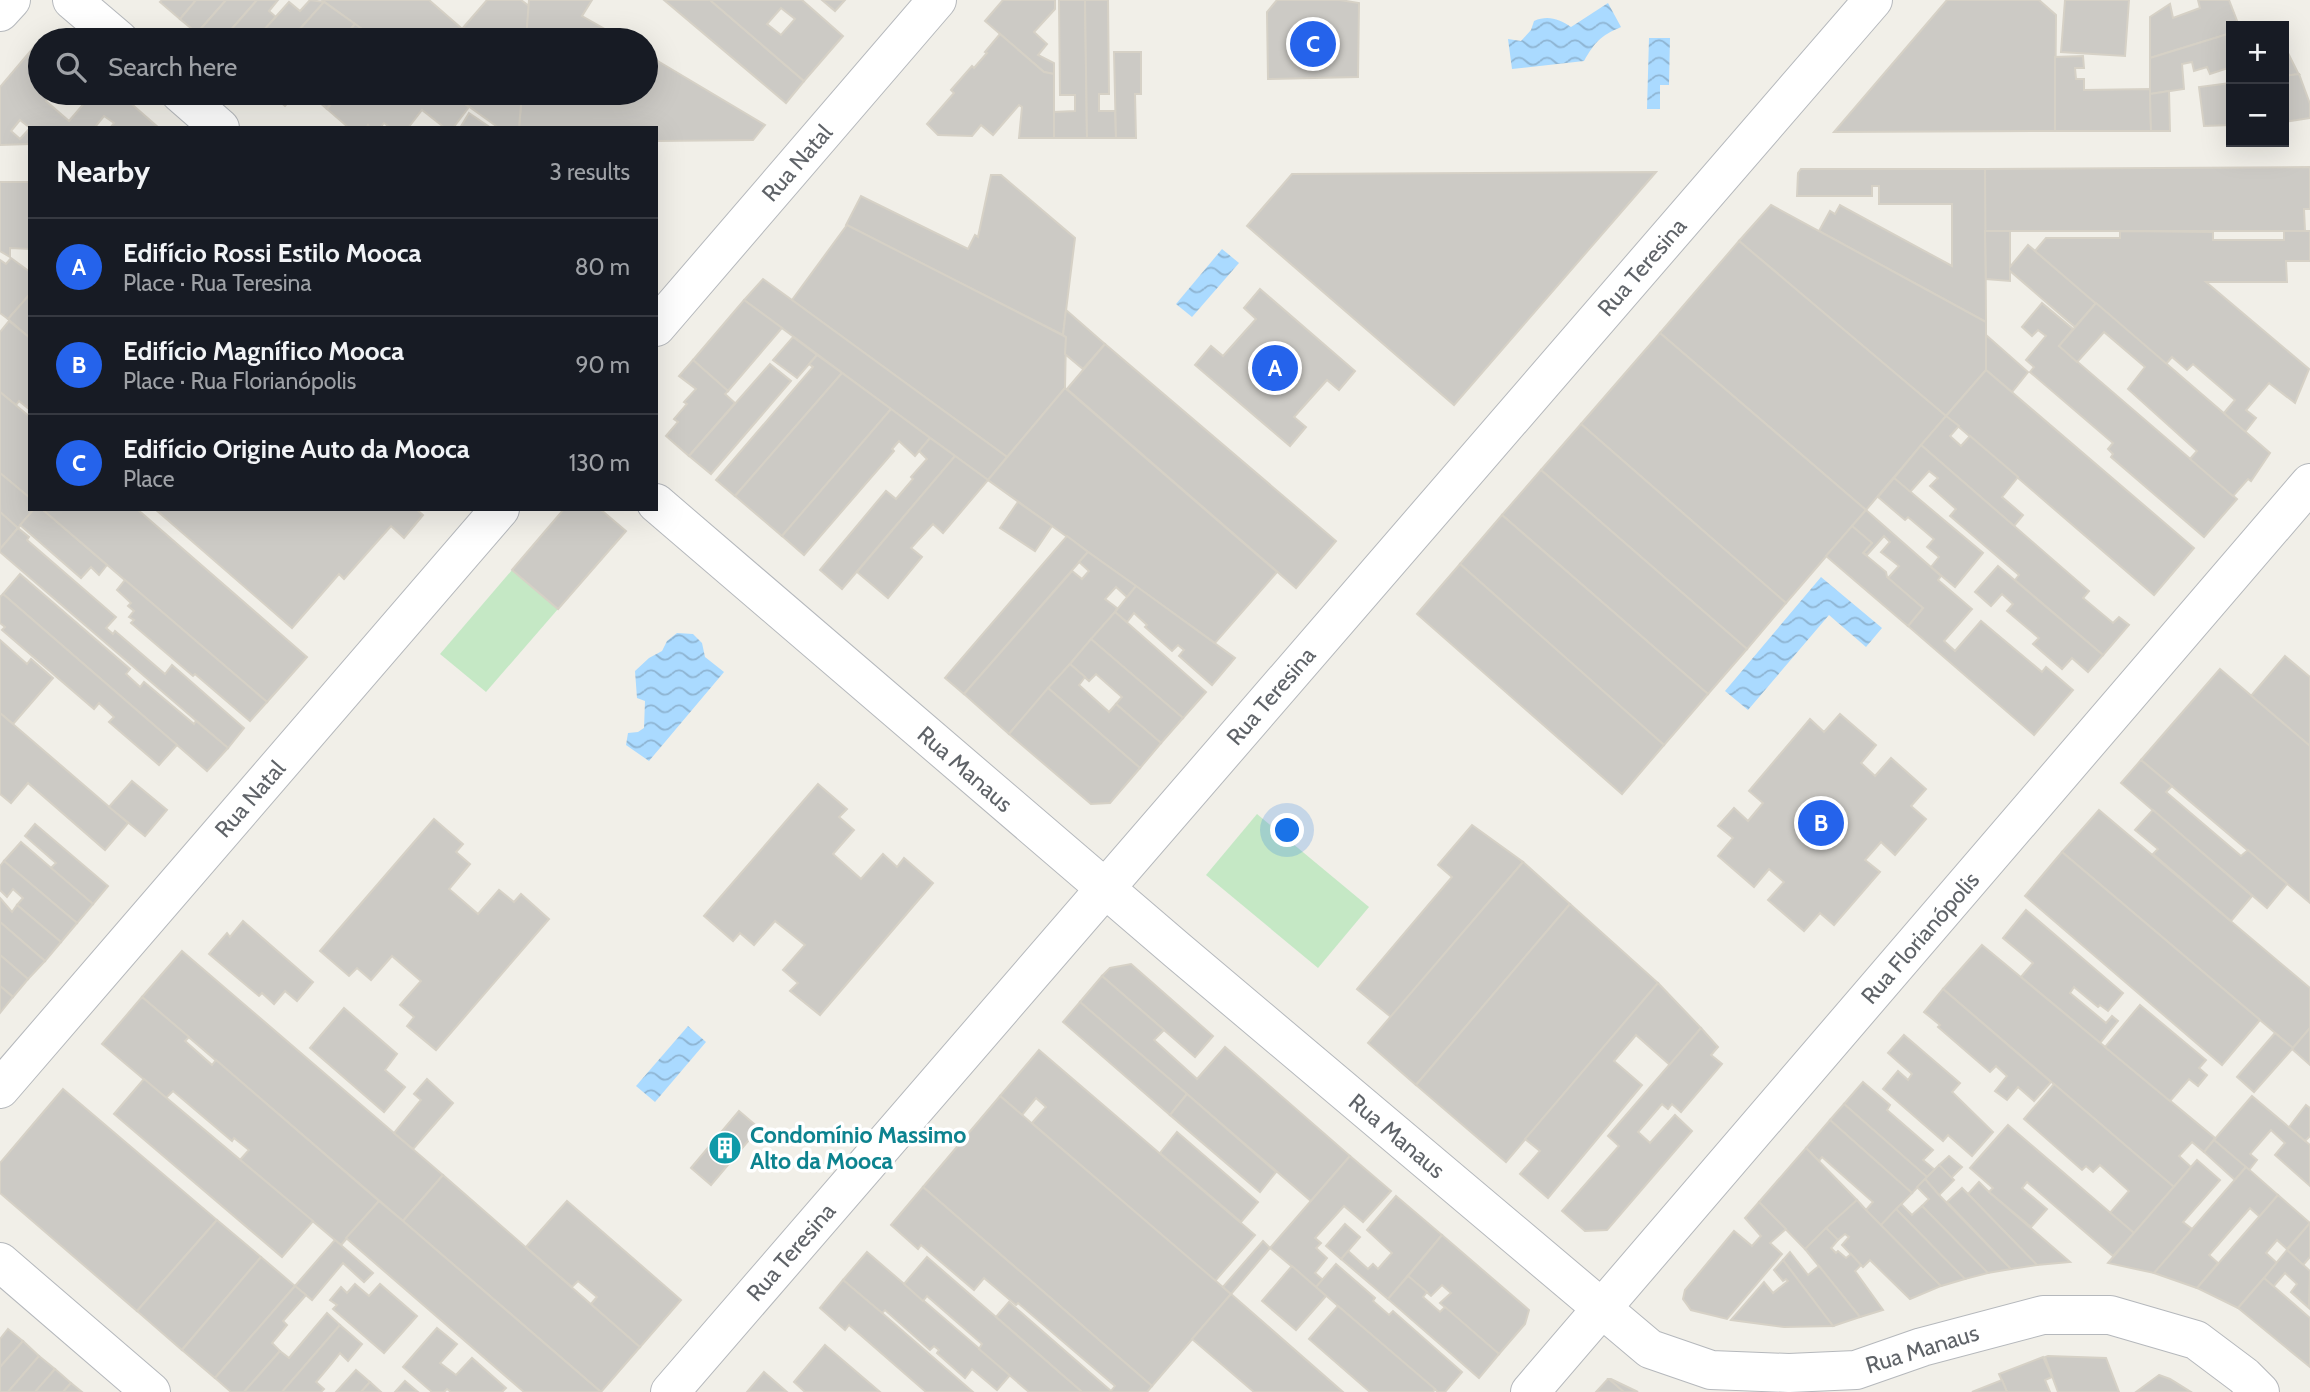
<!DOCTYPE html>
<meta charset="utf-8">
<style>
body{margin:0;font-family:Cabin,sans-serif;background:#242831;color:#f1f3f6}
.controls{position:absolute;right:21px;top:21px;display:grid;overflow:hidden;border-radius:0px;box-shadow:0 7px 28px #0002}
.controls button{width:63px;height:63px;display:grid;place-items:center;padding:0;border:0;border-bottom:2px solid #363941;background:#171b24;color:#f1f3f6;font:35px sans-serif}
.you{position:absolute;left:1288px;top:831px;width:24px;height:24px;margin:-18px;border:5px solid #fff;border-radius:50%;background:#1a73e8;box-shadow:0 0 0 10px #1a73e833}
.badge{display:grid;place-items:center;width:46px;height:46px;border-radius:50%;background:#2563eb;color:#fff;font-size:23px;font-weight:700}
.pin{position:absolute;translate:-50% -50%;border:4px solid #fff;box-shadow:0 2px 7px #0006}
.list{margin:0;padding:0;list-style:none}
h2{display:flex;justify-content:space-between;align-items:center;height:91px;margin:0;padding:0 28px;font-size:30px}
h2 small{font-size:23px;font-weight:400;color:#9ea1a6}
.list li{display:grid;grid-template-columns:46px 1fr auto;gap:21px;align-items:center;box-sizing:border-box;height:98px;padding:0 28px;border-top:2px solid #363941}
.list b{display:block;font-size:26px;white-space:nowrap}
.list p{margin:0;font-size:23px;white-space:nowrap;color:#9ea1a6}
.list em{font-size:23px;font-style:normal;color:#9ea1a6}
.icon{flex:none;width:38px;height:38px;fill:none;stroke:currentColor;stroke-width:2;stroke-linecap:round;stroke-linejoin:round}
.map{position:relative;flex:none;width:2310px;height:1392px;overflow:hidden}
.search{position:absolute;background:#171b24;box-shadow:0 7px 28px #0002;left:28px;top:28px;width:630px;height:77px;display:flex;align-items:center;gap:18px;box-sizing:border-box;padding:0 24px;border-radius:38px;color:#9ea1a6;font-size:26px}
.panel{position:absolute;background:#171b24;box-shadow:0 7px 28px #0002;left:28px;top:126px;width:630px;height:385px;border-radius:0px}
.map>svg:first-child{display:block}
</style>
<div class="map">
<svg width="2310" height="1392" viewBox="0 0 2310 1392">
<defs>
<pattern id="water-waves" width="16" height="10" patternUnits="userSpaceOnUse" patternTransform="scale(1.75)"><rect width="16" height="10" fill="#aadaff"/><path d="M0 5q4-4 8 0t8 0" fill="none" stroke="#8eb4d2"/></pattern>
</defs>
<rect width="100%" height="100%" fill="#f1efe8"/>
<!-- pitch -->
<g fill="#c5e8c5">
<polygon points="512,570 558,609 486,692 440,654"/>
<polygon points="1257,814 1369,907 1318,968 1206,875"/>
</g>
<!-- water -->
<g fill="url(#water-waves)">
<path d="M1608,3L1621,27C1600,36 1595,42 1584,61L1512,69L1508,39L1521,41L1531,30L1534,21C1548,15 1559,19 1571,27Z"/>
<polygon points="1649,38 1670,38 1669,85 1660,85 1660,109 1647,109"/>
<polygon points="1222,249 1239,263 1192,317 1176,304"/>
<polygon points="1821,577 1882,628 1866,647 1829,615 1748,710 1725,691"/>
<polygon points="677,633 693,634 702,643 705,657 724,672 649,761 626,745 628,733 638,732 644,728 645,701 637,698 635,671 649,658 662,651 667,641"/>
<polygon points="688,1026 706,1042 655,1102 636,1086"/>
</g>
<!-- building -->
<g fill="#cccac5" stroke="#d6d1c6" stroke-width="2" fill-rule="evenodd">
<polygon points="162,0 196,0 180,19 160,2"/>
<polygon points="196,0 226,0 197,33 180,19"/>
<polygon points="226,0 257,0 222,40 206,40 197,33"/>
<polygon points="257,0 278,0 269,11 276,17 255,40 222,40"/>
<polygon points="310,0 324,2 290,40 255,40 289,2 300,11"/>
<polygon points="322,0 429,0 475,40 377,40"/>
<polygon points="487,0 521,0 529,6 526,40 475,40 462,29"/>
<polygon points="529,0 592,0 582,16 624,40 526,40"/>
<polygon points="664,0 710,0 804,81 786,103"/>
<path d="M710,0H802L843,36L804,81ZM781,8L795,19L781,35L767,24Z"/>
<polygon points="822,0 845,0 835,11"/>
<polygon points="1003,0 1055,0 1055,9 1034,32 1047,44 1038,55 1054,63 1054,74 1044,72 985,21"/>
<polygon points="1059,0 1085,0 1087,138 1054,138 1054,112 1075,111 1075,95 1060,95"/>
<polygon points="1085,0 1108,0 1109,94 1099,94 1099,111 1115,111 1116,138 1087,138"/>
<polygon points="1277,0 1340,0 1359,3 1358,77 1268,79 1267,12"/>
<polygon points="1947,0 2039,0 2056,15 2055,131 1834,132"/>
<polygon points="2065,0 2129,0 2125,56 2061,52"/>
<polygon points="2198,0 2229,0 2239,26 2231,26 2231,33 2150,58 2150,17 2170,4 2173,18 2200,8"/>
<polygon points="324,2 355,24 341,40 290,40"/>
<polygon points="355,24 377,40 341,40"/>
<polygon points="2231,33 2231,67 2210,74 2207,67 2194,71 2192,62 2182,64 2184,89 2150,94 2150,58"/>
<polygon points="1000,34 1044,72 1054,74 1054,138 1019,138 1022,107 1019,105 993,135 981,125 972,136 938,135 927,124 954,93 951,90 972,66 974,68 987,53 985,52"/>
<path d="M39,41L40,93H52L46,101L69,121L87,100L78,93H119L159,128H110L114,123L104,116L95,127L96,128H30V144L0,145V87ZM20,120L30,128L20,139L11,131Z"/>
<polygon points="2284,45 2298,73 2299,74 2284,76"/>
<polygon points="1114,52 1141,52 1141,94 1135,94 1136,138 1116,138"/>
<polygon points="646,54 765,125 753,140 656,141 656,128 519,128 522,93 646,93"/>
<polygon points="2083,56 2084,68 2075,68 2076,79 2084,79 2084,90 2150,89 2151,131 2055,131 2055,57"/>
<polygon points="2299,74 2310,104 2310,118 2284,122 2284,76"/>
<polygon points="2231,83 2231,125 2204,126 2199,87"/>
<polygon points="2169,91 2170,131 2151,131 2150,94"/>
<polygon points="269,93 297,93 285,106"/>
<polygon points="309,93 340,93 327,109"/>
<polygon points="340,93 450,93 469,107 453,128 445,128 422,110 408,128 391,128 384,123 380,128 370,128 368,125 366,128 349,128 327,109"/>
<polygon points="450,93 522,93 519,128 499,128"/>
<polygon points="469,113 491,128 460,128"/>
<polygon points="2310,167 2310,209 2304,209 2305,231 1985,231 1985,169"/>
<polygon points="1801,169 1985,169 1986,322 1819,231 1830,211 1835,214 1840,205 1952,266 1952,204 1879,204 1879,186 1872,186 1872,196 1797,196 1798,173"/>
<polygon points="1656,172 1454,405 1247,226 1292,174"/>
<polygon points="991,175 1001,175 1075,238 1063,335 846,225 861,196 968,249 975,235 978,237"/>
<polygon points="0,182 30,182 30,249 10,248 10,257 0,251"/>
<polygon points="1771,205 1986,322 1986,370 1946,416 1739,241"/>
<polygon points="847,225 1066,337 1065,388 1007,457 792,300"/>
<polygon points="1985,231 2010,231 2010,267 2028,245 2096,303 2075,327 2010,271 2010,281 1986,279"/>
<polygon points="2120,231 2213,232 2213,240 2284,240 2284,231 2310,231 2310,261 2286,261 2287,282 2206,282 2309,369 2295,403 2269,383 2246,410 2256,418 2245,432 2224,413 2235,400 2193,364 2187,370 2172,357 2166,364 2035,251 2046,238 2120,238"/>
<polygon points="1739,241 1946,416 1866,510 1660,333"/>
<polygon points="11,258 30,272 30,294 8,319 0,313 0,260 6,264"/>
<polygon points="763,279 792,300 1007,457 988,480 891,409 744,300"/>
<polygon points="1260,289 1355,371 1339,390 1327,380 1294,417 1306,427 1290,446 1195,365 1211,346 1223,356 1256,319 1244,308"/>
<polygon points="30,294 30,338 8,319"/>
<polygon points="744,300 782,328 728,391 693,360"/>
<polygon points="2042,303 2073,329 2059,346 2237,499 2204,537 2111,457 2113,454 2108,449 2113,443 2030,372 2034,367 2026,360 2046,336 2038,330 2032,336 2022,327"/>
<polygon points="2096,303 2270,453 2251,481 2248,479 2233,496 2190,459 2197,451 2128,389 2145,367 2104,332 2077,362 2059,346"/>
<polygon points="1066,310 1105,344 1083,369 1065,354 1066,337 1063,335"/>
<polygon points="9,321 30,338 30,410 19,401 16,405 0,392 0,332"/>
<polygon points="1660,333 1866,510 1786,603 1581,424"/>
<polygon points="1986,335 2028,372 2012,392 1986,370"/>
<polygon points="793,337 817,355 797,378 773,360"/>
<polygon points="1105,344 1336,541 1296,588 1067,389"/>
<polygon points="817,355 842,373 735,496 716,480 813,367 809,364"/>
<polygon points="693,360 728,391 725,394 735,403 689,456 666,436 678,422 674,419 687,404 684,402 696,389 679,376"/>
<polygon points="770,364 791,381 711,474 689,456"/>
<polygon points="1986,370 2194,548 2154,595 1946,416"/>
<polygon points="842,373 891,409 782,536 735,496"/>
<polygon points="1065,388 1277,572 1215,643 988,480"/>
<polygon points="0,392 30,417 30,498 0,473"/>
<polygon points="891,409 930,438 915,456 899,441 892,449 894,451 804,555 782,536"/>
<polygon points="1946,416 1959,426 1950,436 1961,446 1970,436 2018,477 2002,497 2023,515 2014,526 1921,445"/>
<polygon points="1581,424 1786,603 1747,649 1541,470"/>
<polygon points="930,438 955,456 842,589 820,570 886,491 896,499 913,479 911,477 927,459 919,451"/>
<polygon points="1921,445 2089,591 2083,598 2113,623 2119,617 2129,625 2103,655 2015,580 2019,575 1950,516 1956,509 1930,486 1938,478 1929,471 1910,492 1894,478"/>
<polygon points="955,456 988,480 943,533 933,524 911,548 922,557 888,598 857,572"/>
<polygon points="1541,470 1747,649 1708,694 1502,515"/>
<polygon points="0,473 30,498 30,509 34,509 18,528 0,512"/>
<polygon points="1894,478 1983,553 1955,587 1931,567 1939,557 1927,547 1934,539 1908,517 1905,520 1878,497"/>
<polygon points="1018,502 1052,526 1035,551 1000,528"/>
<polygon points="34,509 42,509 107,565 99,575 91,567 81,578 20,525"/>
<polygon points="42,509 137,509 307,657 267,702"/>
<polygon points="155,509 416,509 423,515 404,538 391,526 344,579 339,574 292,628"/>
<polygon points="564,509 600,509 626,531 558,609 512,570"/>
<polygon points="1866,510 1941,576 1938,580 1972,609 1944,641 1955,651 1981,621 2042,672 2046,667 2073,690 2034,735 1908,626 1923,608 1888,578 1899,566 1881,552 1890,542 1884,536 1867,555 1863,553 1872,543 1852,526"/>
<polygon points="0,512 18,528 0,549"/>
<polygon points="1502,515 1708,694 1664,745 1460,564"/>
<polygon points="1852,526 1872,543 1863,553 1886,572 1887,577 1923,608 1908,626 1826,556"/>
<polygon points="18,528 29,537 27,540 116,617 106,628 113,634 115,631 165,674 172,665 244,728 228,748 0,552 0,549"/>
<polygon points="1067,536 1088,552 964,694 945,678"/>
<polygon points="1088,552 1136,586 1127,597 1116,587 1105,599 1117,608 1115,612 1009,734 964,694 1072,571 1082,579 1089,571 1079,562"/>
<polygon points="1460,564 1664,745 1622,794 1417,614"/>
<polygon points="1998,566 2103,655 2088,672 2072,658 2062,669 2033,644 2039,638 2007,611 2013,604 2002,594 1991,606 1975,592"/>
<polygon points="20,574 130,669 126,674 140,687 144,682 194,724 196,721 228,748 207,771 3,594"/>
<polygon points="125,580 267,702 250,721 195,674 193,676 131,623 134,620 129,617 134,611 128,606 131,603 117,590"/>
<polygon points="1136,586 1235,658 1212,685 1179,656 1184,650 1178,645 1172,651 1145,627 1147,625 1134,613 1127,622 1115,612"/>
<polygon points="3,594 177,745 159,765 109,722 114,717 99,703 94,709 2,630 5,627 0,623 0,597"/>
<polygon points="1115,612 1206,692 1183,718 1091,639"/>
<polygon points="1091,639 1183,718 1161,743 1116,704 1122,697 1096,674 1089,681 1070,664"/>
<polygon points="0,640 27,664 31,659 53,678 13,724 0,713"/>
<polygon points="2285,656 2310,677 2310,746 2251,696"/>
<polygon points="1070,664 1085,677 1079,685 1109,712 1116,704 1161,743 1140,768 1048,688"/>
<polygon points="2220,669 2310,746 2310,903 2141,760"/>
<polygon points="1048,688 1140,768 1110,803 1091,804 1009,734"/>
<polygon points="0,713 128,823 105,850 28,783 11,803 0,794"/>
<polygon points="1840,714 1876,745 1861,763 1875,776 1891,758 1926,789 1911,806 1926,819 1895,855 1881,842 1865,860 1880,872 1834,925 1820,913 1804,931 1768,900 1784,882 1769,869 1754,887 1718,856 1733,838 1718,826 1734,808 1748,821 1763,803 1749,791 1810,719 1824,732"/>
<polygon points="2141,760 2172,786 2166,792 2241,856 2248,850 2287,884 2267,908 2121,783"/>
<polygon points="132,781 167,810 145,836 109,807"/>
<polygon points="818,784 847,809 839,817 854,830 833,854 861,879 883,854 897,867 904,858 933,883 820,1015 790,991 798,983 783,970 805,945 775,921 754,945 740,933 733,941 704,916"/>
<polygon points="2099,810 2310,988 2310,1028 2293,1048 2062,852"/>
<polygon points="2153,810 2252,896 2231,921 2153,854 2158,849 2135,830"/>
<polygon points="434,819 463,844 456,852 470,864 449,889 478,914 499,890 514,902 521,894 549,919 436,1050 407,1026 414,1017 400,1005 421,981 392,956 371,980 357,968 349,976 320,951"/>
<polygon points="35,824 108,886 93,904 51,868 56,863 25,836"/>
<polygon points="1472,825 1523,862 1391,1017 1357,989 1452,877 1438,865"/>
<polygon points="21,842 93,904 77,923 4,861"/>
<polygon points="2062,852 2260,1020 2222,1065 2025,896"/>
<polygon points="4,861 77,923 61,942 17,905 23,898 13,889 7,897 0,890 0,866"/>
<polygon points="1523,862 1570,904 1416,1085 1368,1043"/>
<polygon points="0,898 12,912 17,905 61,942 45,961 0,922"/>
<polygon points="1570,904 1658,983 1506,1162 1416,1085"/>
<polygon points="2026,910 2123,993 2108,1011 2100,1005 2098,1007 2074,987 2070,993 2106,1023 2112,1016 2118,1021 2100,1043 2021,977 2033,963 2003,938"/>
<polygon points="243,921 313,982 297,1001 285,991 274,1004 262,993 259,996 209,954 227,933 230,937"/>
<polygon points="0,922 45,961 28,979 0,955"/>
<polygon points="1982,945 2215,1138 2204,1152 2192,1142 2179,1156 2191,1167 2174,1187 1943,989"/>
<polygon points="182,951 443,1175 403,1221 142,997"/>
<polygon points="0,955 28,979 13,997 0,986"/>
<polygon points="1131,964 1213,1036 1195,1057 1102,976 1110,968"/>
<polygon points="1102,976 1164,1030 1154,1040 1197,1079 1225,1047 1350,1156 1311,1201 1080,1002"/>
<polygon points="1658,983 1701,1028 1670,1065 1636,1035 1614,1061 1642,1085 1548,1198 1520,1174 1540,1151 1525,1139"/>
<polygon points="0,986 13,997 0,1013"/>
<polygon points="1943,989 2051,1082 2034,1101 2018,1087 2007,1100 1995,1091 2007,1076 1996,1066 1990,1072 1938,1027 1940,1025 1924,1012"/>
<polygon points="142,997 189,1037 185,1041 212,1065 216,1060 379,1201 341,1245 240,1160 249,1150 234,1138 232,1141 173,1091 166,1098 102,1044"/>
<polygon points="1080,1002 1187,1094 1170,1115 1063,1022"/>
<polygon points="2140,1005 2206,1060 2199,1068 2207,1075 2198,1086 2189,1079 2170,1101 2105,1047"/>
<polygon points="344,1008 397,1054 385,1070 405,1087 384,1112 310,1048"/>
<polygon points="1701,1028 1718,1047 1711,1055 1722,1064 1681,1112 1672,1104 1668,1109 1662,1104 1638,1132 1650,1143 1675,1115 1692,1131 1607,1230 1585,1231 1562,1211 1619,1146 1608,1136"/>
<polygon points="2310,1028 2310,1065 2292,1049"/>
<polygon points="2275,1033 2293,1048 2254,1092 2237,1077"/>
<polygon points="1904,1035 1960,1083 1952,1092 1993,1132 1972,1156 1948,1135 1943,1141 1883,1089 1898,1071 1908,1080 1912,1074 1888,1053"/>
<polygon points="1039,1050 1255,1235 1215,1281 1032,1123 1046,1107 1036,1098 1022,1115 1000,1096"/>
<polygon points="144,1079 313,1221 282,1257 114,1114"/>
<polygon points="427,1079 453,1103 413,1149 394,1133 421,1100 414,1094"/>
<polygon points="1863,1082 1890,1105 1887,1110 1933,1150 1923,1160 1935,1170 1927,1177 1844,1104"/>
<polygon points="2054,1084 2174,1187 2134,1233 2110,1213 2129,1191 2100,1165 2093,1172 2086,1166 2082,1170 2024,1119"/>
<polygon points="63,1089 217,1220 137,1311 0,1193 0,1163"/>
<polygon points="1187,1094 1276,1172 1260,1192 1170,1115"/>
<polygon points="1000,1096 1231,1294 1152,1386 923,1187"/>
<polygon points="2252,1096 2310,1145 2310,1186 2275,1155 2285,1143 2271,1130 2250,1154 2257,1160 2249,1170 2214,1140"/>
<polygon points="1844,1104 1927,1177 1912,1193 1830,1120"/>
<polygon points="2306,1105 2310,1108 2310,1136 2305,1141 2289,1127"/>
<polygon points="739,1111 759,1128 711,1185 691,1168"/>
<polygon points="1830,1120 1912,1193 1881,1225 1866,1210 1873,1202 1822,1157 1819,1161 1806,1148"/>
<polygon points="2008,1125 2134,1233 2113,1256 2027,1182 2022,1188 2047,1209 2031,1227 1989,1192 1993,1188 1970,1168"/>
<polygon points="1177,1132 1258,1202 1241,1222 1160,1153"/>
<polygon points="2214,1140 2246,1167 2235,1180 2204,1152"/>
<polygon points="1806,1148 1857,1200 1805,1249 1759,1202"/>
<polygon points="1350,1156 1391,1191 1363,1222 1344,1206 1315,1238 1321,1243 1316,1248 1327,1258 1315,1273 1323,1280 1316,1287 1270,1248"/>
<polygon points="1949,1156 1962,1167 1951,1178 1939,1165"/>
<polygon points="2197,1160 2220,1180 2183,1222 2192,1229 2154,1273 2108,1263"/>
<polygon points="1939,1165 1954,1180 1939,1195 1925,1179"/>
<polygon points="2246,1167 2278,1195 2260,1217 2250,1208 2209,1255 2218,1263 2197,1288 2154,1273"/>
<polygon points="443,1175 640,1347 601,1392 403,1221"/>
<polygon points="1925,1179 1939,1195 2011,1269 1988,1273 1922,1206 1929,1199 1917,1187"/>
<polygon points="1979,1182 1989,1192 2070,1262 2037,1265 1968,1194"/>
<polygon points="923,1187 1152,1386 1147,1392 1082,1392 996,1317 1009,1302 1111,1391 1115,1386 1018,1303 1016,1305 984,1278 974,1290 921,1245 918,1249 891,1225"/>
<polygon points="1962,1188 1968,1194 2037,1265 2011,1269 1947,1202"/>
<polygon points="2278,1195 2310,1223 2287,1249 2277,1240 2266,1253 2277,1263 2238,1308 2197,1288"/>
<polygon points="1396,1196 1442,1235 1388,1299 1341,1259 1348,1251 1368,1269 1373,1264 1378,1269 1392,1253 1367,1230"/>
<polygon points="1857,1200 1866,1210 1941,1286 1910,1299 1870,1260 1863,1267 1842,1245 1849,1237 1845,1234 1838,1240 1826,1228"/>
<polygon points="379,1201 403,1221 601,1392 524,1392 346,1238"/>
<polygon points="567,1201 681,1300 640,1347 591,1304 597,1297 578,1281 572,1287 526,1247"/>
<polygon points="1759,1202 1786,1229 1770,1243 1782,1254 1727,1319 1691,1310 1683,1299 1685,1290 1734,1231 1752,1246 1761,1236 1745,1218"/>
<polygon points="1901,1204 1912,1215 1922,1206 1988,1273 1965,1279 1896,1209"/>
<polygon points="1896,1209 1965,1279 1941,1286 1881,1225"/>
<polygon points="217,1220 261,1257 182,1350 137,1311"/>
<polygon points="2310,1223 2310,1257 2303,1265 2287,1250"/>
<polygon points="1345,1224 1360,1237 1341,1259 1326,1246"/>
<polygon points="1826,1228 1838,1240 1831,1248 1836,1253 1838,1251 1846,1258 1851,1254 1861,1265 1855,1271 1883,1310 1860,1317 1805,1249"/>
<polygon points="1442,1235 1529,1310 1525,1324 1499,1354 1440,1303 1451,1293 1442,1285 1431,1296 1408,1276"/>
<polygon points="335,1240 373,1273 364,1282 343,1263 312,1300 295,1286"/>
<polygon points="1263,1241 1270,1248 1231,1294 1223,1287"/>
<polygon points="2287,1250 2310,1271 2309,1308 2291,1292 2297,1284 2285,1273 2273,1287 2264,1278"/>
<polygon points="867,1252 1010,1375 997,1390 972,1369 965,1378 937,1353 939,1350 934,1346 930,1350 885,1310 882,1313 843,1280"/>
<polygon points="1790,1252 1808,1275 1819,1266 1860,1317 1833,1326 1783,1260"/>
<polygon points="261,1257 295,1286 215,1378 182,1350"/>
<polygon points="927,1257 996,1317 1082,1392 1029,1392 979,1349 982,1344 927,1296 923,1301 904,1284"/>
<polygon points="1783,1260 1833,1326 1784,1327 1731,1320 1764,1282 1773,1293 1788,1281 1786,1279 1783,1281 1774,1270"/>
<polygon points="1336,1264 1375,1298 1373,1301 1389,1315 1393,1311 1462,1372 1445,1392 1438,1392 1316,1287"/>
<polygon points="1292,1266 1326,1296 1296,1330 1262,1301"/>
<polygon points="1408,1276 1427,1292 1423,1297 1440,1312 1445,1307 1499,1354 1479,1378 1388,1299"/>
<polygon points="2264,1278 2310,1318 2310,1367 2238,1308"/>
<polygon points="843,1280 882,1313 973,1392 926,1392 849,1325 845,1330 820,1308"/>
<polygon points="355,1284 369,1296 380,1284 417,1316 384,1353 333,1309 337,1305 330,1300 341,1287 347,1293"/>
<polygon points="295,1286 306,1295 283,1321 287,1325 272,1343 280,1351 244,1392 231,1392 215,1378"/>
<polygon points="1231,1294 1343,1392 1254,1392 1192,1339"/>
<polygon points="1338,1306 1435,1389 1433,1392 1370,1392 1309,1339"/>
<polygon points="327,1313 340,1325 282,1392 244,1392 280,1351 289,1358"/>
<polygon points="340,1325 362,1344 348,1361 340,1353 332,1363 316,1382 324,1389 321,1392 282,1392"/>
<polygon points="437,1328 457,1344 440,1363 456,1375 472,1358 506,1388 502,1392 451,1392 447,1389 444,1392 432,1392 403,1367"/>
<polygon points="8,1329 23,1341 0,1367 0,1339"/>
<polygon points="23,1341 39,1356 8,1392 0,1392 0,1367"/>
<polygon points="825,1345 880,1392 805,1392 794,1382"/>
<polygon points="39,1356 55,1369 35,1392 8,1392"/>
<polygon points="2048,1356 2106,1358 2119,1392 2058,1392 2045,1357"/>
<polygon points="2043,1357 2052,1377 2045,1380 2050,1392 2007,1392 1999,1374"/>
<polygon points="55,1369 71,1383 63,1392 35,1392"/>
<polygon points="356,1370 370,1382 361,1392 336,1392"/>
<polygon points="764,1372 787,1392 747,1392"/>
<polygon points="2159,1375 2170,1379 2191,1392 2136,1392"/>
<polygon points="1608,1379 1609,1379 1624,1392 1596,1392"/>
<polygon points="1609,1379 1611,1379 1638,1392 1624,1392"/>
<polygon points="2002,1380 2007,1392 1972,1392"/>
<polygon points="405,1381 418,1392 395,1392"/>
<polygon points="370,1382 381,1392 361,1392"/>
<polygon points="71,1383 82,1392 63,1392"/>
</g>
<g fill="none" stroke-linecap="round" stroke-linejoin="round">
<defs>
<g id="minor">
<polyline points="72,0 119,40"/>
<polyline points="0,12 11,0"/>
<polyline points="180,93 220,128"/>
<polyline points="656,327 937,0"/>
<polyline points="656,503 1177,950 1650,1349 1711,1370 1789,1373 1856,1370 1922,1347 2043,1315 2110,1315 2196,1340 2244,1376 2260,1392"/>
<polyline points="0,1089 500,509"/>
<polyline points="0,1262 151,1392"/>
<polyline points="670,1392 1873,0"/>
<polyline points="1530,1392 2310,483"/>
</g>
</defs>
<!-- minor casing -->
<use href="#minor" stroke="#b5b8bc" stroke-width="40"/>
<!-- minor -->
<use href="#minor" stroke="#fff" stroke-width="38"/>
</g>
<!-- icons -->
<defs>
<symbol id="building-disc" viewBox="-11 -11 22 22"><circle r="9.5" fill="#0f9aa8" stroke="#fff"/><path d="M-4-6H4V6H1V3H-1V6H-4ZM-2.5-4.3h1.7v1.8h-1.7ZM.8-4.3h1.7v1.8H.8ZM-2.5-1h1.7V.8h-1.7ZM.8-1h1.7V.8H.8Z" fill="#fff"/></symbol>
</defs>
<g fill-rule="evenodd">
<use href="#building-disc" x="706" y="1129" width="38" height="38"/>
</g>
<g text-anchor="middle" stroke-width="7" stroke-linejoin="round" paint-order="stroke">
<!-- street labels -->
<g font-size="23" fill="#5f6368" stroke="#fff">
<text transform="translate(797 163) rotate(-49)" y="8">Rua Natal</text>
<text transform="translate(1642 267) rotate(-49)" y="8">Rua Teresina</text>
<text transform="translate(1271 696) rotate(-49)" y="8">Rua Teresina</text>
<text transform="translate(965 769) rotate(41)" y="8">Rua Manaus</text>
<text transform="translate(250 799) rotate(-49)" y="8">Rua Natal</text>
<text transform="translate(1920 938) rotate(-49)" y="8">Rua Florianópolis</text>
<text transform="translate(1397 1136) rotate(40)" y="8">Rua Manaus</text>
<text transform="translate(791 1252) rotate(-49)" y="8">Rua Teresina</text>
<text transform="translate(1922 1349) rotate(-17)" y="8">Rua Manaus</text>
</g>
<!-- culture labels -->
<g font-size="23" font-weight="bold" fill="#0d838f" stroke="#fff" text-anchor="start">
<text x="750" y="1143">Condomínio Massimo<tspan x="750" dy="26">Alto da Mooca</tspan></text>
</g>
</g>
</svg>
<div class="controls">
<button>+</button>
<button>−</button>
</div>
<div class="you"></div>
<div class="pin badge" style="left:1275px;top:368px">A</div>
<div class="pin badge" style="left:1821px;top:823px">B</div>
<div class="pin badge" style="left:1313px;top:44px">C</div>
<div class="search"><svg class="icon" aria-label="search" viewBox="0 0 24 24"><circle cx="10" cy="10" r="6"/><path d="M15 15l6 6"/></svg>Search here</div>
<section class="panel">
<h2>Nearby<small>3 results</small></h2>
<ul class="list">
<li><span class="badge">A</span><div><b>Edifício Rossi Estilo Mooca</b><p>Place · Rua Teresina</p></div><em>80 m</em></li>
<li><span class="badge">B</span><div><b>Edifício Magnífico Mooca</b><p>Place · Rua Florianópolis</p></div><em>90 m</em></li>
<li><span class="badge">C</span><div><b>Edifício Origine Auto da Mooca</b><p>Place</p></div><em>130 m</em></li>
</ul>
</section>
</div>
